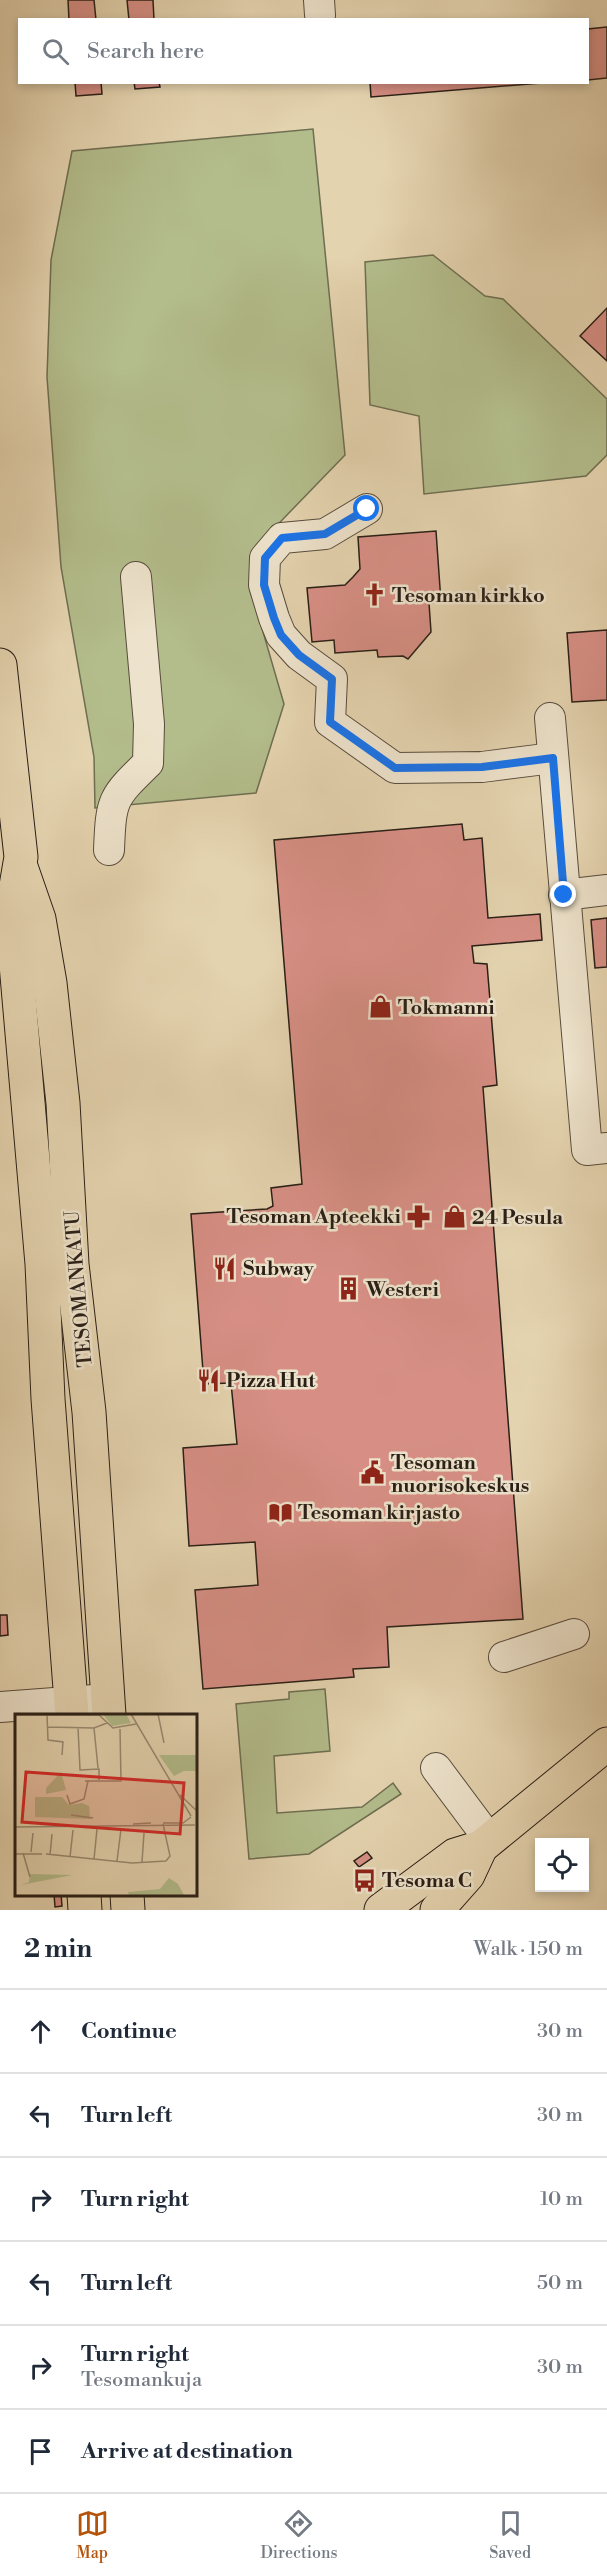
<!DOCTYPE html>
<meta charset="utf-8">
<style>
body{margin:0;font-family:"Libre Bodoni",serif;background:#f6f6f7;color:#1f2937}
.controls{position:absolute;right:18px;bottom:18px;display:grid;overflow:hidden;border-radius:0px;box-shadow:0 3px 9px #0003}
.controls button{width:54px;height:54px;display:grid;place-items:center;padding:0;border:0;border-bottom:2px solid #e0e1e3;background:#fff;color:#1f2937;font:30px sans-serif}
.stop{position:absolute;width:18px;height:18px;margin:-14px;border:4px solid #1a73e8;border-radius:50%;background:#fff}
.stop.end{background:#1a73e8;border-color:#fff;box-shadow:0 2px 6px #0008}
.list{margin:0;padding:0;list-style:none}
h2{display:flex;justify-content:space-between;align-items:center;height:78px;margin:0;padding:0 24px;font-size:26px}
h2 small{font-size:20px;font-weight:400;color:#747a83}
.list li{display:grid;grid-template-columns:39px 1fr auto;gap:18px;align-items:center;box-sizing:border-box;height:84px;padding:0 24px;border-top:2px solid #e0e1e3}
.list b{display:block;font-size:22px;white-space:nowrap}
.list p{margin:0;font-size:20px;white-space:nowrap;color:#747a83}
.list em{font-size:20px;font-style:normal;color:#747a83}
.icon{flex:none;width:33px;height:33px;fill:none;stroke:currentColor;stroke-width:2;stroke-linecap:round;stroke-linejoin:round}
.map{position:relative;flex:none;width:607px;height:1910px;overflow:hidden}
.search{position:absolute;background:#fff;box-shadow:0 3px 9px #0003;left:18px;right:18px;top:18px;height:66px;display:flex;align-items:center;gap:15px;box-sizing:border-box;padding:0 21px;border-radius:0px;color:#747a83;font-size:22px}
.sheet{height:582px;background:#fff}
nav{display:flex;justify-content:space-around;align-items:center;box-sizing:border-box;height:84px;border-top:2px solid #e0e1e3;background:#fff;font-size:16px;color:#747a83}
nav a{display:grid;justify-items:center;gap:3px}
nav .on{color:#b45309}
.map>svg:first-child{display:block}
</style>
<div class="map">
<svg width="607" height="1910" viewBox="0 0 607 1910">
<rect width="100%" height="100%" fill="#e4d3af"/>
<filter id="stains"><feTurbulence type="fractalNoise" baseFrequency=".00333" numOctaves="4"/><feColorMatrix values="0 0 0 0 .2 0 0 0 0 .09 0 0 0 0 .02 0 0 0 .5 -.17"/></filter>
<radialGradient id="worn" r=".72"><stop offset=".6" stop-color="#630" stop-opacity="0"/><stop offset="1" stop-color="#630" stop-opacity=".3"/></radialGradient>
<!-- green -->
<g fill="#b3bc8b" stroke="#6e6e51" stroke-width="1.5">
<polygon points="313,129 345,455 256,547 252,594 284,704 256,793 95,808 94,757 61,567 47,377 51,260 72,151"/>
<polygon points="433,255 485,296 503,299 607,399 607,455 586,476 424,494 419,416 370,405 365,262"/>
<polygon points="325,1689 330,1751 274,1756 277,1813 362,1807 393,1783 401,1794 309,1854 249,1859 236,1704 289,1699 289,1692"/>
</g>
<!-- building -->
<g fill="#d78f85" stroke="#291f17" stroke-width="1.5">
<polygon points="68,0 94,0 96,20 69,20"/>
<polygon points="127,0 153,0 154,20 129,20"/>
<polygon points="607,27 607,78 588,80 588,29"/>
<polygon points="75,82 101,82 102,94 76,96"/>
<polygon points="134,82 159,82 160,87 135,89"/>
<polygon points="370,82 554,82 371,97"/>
<polygon points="607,308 607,361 580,336"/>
<polygon points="436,531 441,602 429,603 431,632 408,659 403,656 378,657 377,650 335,653 334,640 312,642 307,588 345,585 353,577 360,569 358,537"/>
<polygon points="607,630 607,700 572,702 567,633"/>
<polygon points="462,824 464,840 482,838 488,918 540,914 542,940 472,946 474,963 487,964 497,1085 483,1087 523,1619 387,1627 389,1667 353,1669 354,1677 203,1689 195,1590 258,1585 255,1542 189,1546 183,1448 237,1444 231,1383 204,1384 191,1214 267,1209 273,1206 271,1188 302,1184 274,840"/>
<polygon points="607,918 607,967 595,968 591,920"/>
<polygon points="0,1615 7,1615 8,1635 0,1636"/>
<polygon points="367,1852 372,1858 359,1867 354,1861"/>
<polygon points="54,1894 61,1894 62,1906 55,1907"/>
</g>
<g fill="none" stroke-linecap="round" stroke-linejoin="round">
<defs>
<g id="minor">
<polyline points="319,0 320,15"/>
<polyline points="367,509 325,534 282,538 265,558 264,585 274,618 281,635 299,655 332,679 330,722 395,768 482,767 553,758"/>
<polyline points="550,718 587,1150 607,1148"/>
<path d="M109,850C111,799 112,798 148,763L149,724L136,577"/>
<polyline points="564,895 607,890"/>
<polyline points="504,1657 574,1634"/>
<polyline points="0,1707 108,1699"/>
<polyline points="436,1768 489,1839"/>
</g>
<g id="major">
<polyline points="0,665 21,857 9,927 16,964 42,1264 48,1399 72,1715"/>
<polyline points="21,867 39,919 50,983 63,1103 72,1264 89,1412 109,1715"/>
<polyline points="84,1894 85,1910"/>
<polyline points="127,1894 128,1910"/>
<polyline points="381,1910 455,1855 481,1847 607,1744"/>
<polyline points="437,1910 468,1875 481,1847"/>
</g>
</defs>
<!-- minor casing -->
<use href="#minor" stroke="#584c3d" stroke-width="32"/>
<!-- major casing -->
<use href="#major" stroke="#291f17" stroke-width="35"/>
<!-- minor -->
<use href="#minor" stroke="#ede2cb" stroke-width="30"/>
<!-- major -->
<use href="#major" stroke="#e4d3af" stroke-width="33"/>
</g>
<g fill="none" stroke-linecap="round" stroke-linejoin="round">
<!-- route -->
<polyline stroke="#1a73e8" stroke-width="8" points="367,509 325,534 282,538 265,558 264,585 274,618 281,635 299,655 332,679 330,722 395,768 482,767 553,758 564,895"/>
</g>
<!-- icons -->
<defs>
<symbol id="church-bare" viewBox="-9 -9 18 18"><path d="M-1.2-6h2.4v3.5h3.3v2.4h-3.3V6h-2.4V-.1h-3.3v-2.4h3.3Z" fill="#8f2418" stroke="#ede2cb" stroke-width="2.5" paint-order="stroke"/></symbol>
<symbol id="shop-bare" viewBox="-9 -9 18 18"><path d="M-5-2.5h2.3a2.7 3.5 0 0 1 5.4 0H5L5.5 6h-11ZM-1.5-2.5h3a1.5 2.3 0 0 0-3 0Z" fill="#8f2418" stroke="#ede2cb" stroke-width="2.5" paint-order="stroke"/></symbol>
<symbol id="pharmacy-bare" viewBox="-9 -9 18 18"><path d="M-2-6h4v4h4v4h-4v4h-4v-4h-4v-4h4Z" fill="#8f2418" stroke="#ede2cb" stroke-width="2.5" paint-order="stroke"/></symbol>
<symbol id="restaurant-bare" viewBox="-9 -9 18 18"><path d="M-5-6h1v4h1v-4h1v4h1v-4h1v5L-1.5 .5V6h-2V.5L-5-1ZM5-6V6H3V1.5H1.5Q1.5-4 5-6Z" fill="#8f2418" stroke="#ede2cb" stroke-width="2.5" paint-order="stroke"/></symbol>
<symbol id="building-bare" viewBox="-9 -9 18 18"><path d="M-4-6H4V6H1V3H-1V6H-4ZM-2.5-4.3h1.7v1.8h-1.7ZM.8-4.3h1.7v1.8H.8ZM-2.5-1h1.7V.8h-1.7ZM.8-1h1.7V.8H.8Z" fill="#8f2418" stroke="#ede2cb" stroke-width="2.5" paint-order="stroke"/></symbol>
<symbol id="civic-bare" viewBox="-9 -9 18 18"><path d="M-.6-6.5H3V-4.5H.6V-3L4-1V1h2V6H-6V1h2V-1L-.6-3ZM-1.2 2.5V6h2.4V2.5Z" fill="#8f2418" stroke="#ede2cb" stroke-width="2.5" paint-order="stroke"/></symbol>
<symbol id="library-bare" viewBox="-9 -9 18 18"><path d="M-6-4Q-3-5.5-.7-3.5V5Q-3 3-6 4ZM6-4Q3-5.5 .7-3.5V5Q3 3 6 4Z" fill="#8f2418" stroke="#ede2cb" stroke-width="2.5" paint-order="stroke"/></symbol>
<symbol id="bus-bare" viewBox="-9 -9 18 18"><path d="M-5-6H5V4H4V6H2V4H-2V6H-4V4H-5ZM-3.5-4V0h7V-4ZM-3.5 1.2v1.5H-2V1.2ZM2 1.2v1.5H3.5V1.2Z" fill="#8f2418" stroke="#ede2cb" stroke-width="2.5" paint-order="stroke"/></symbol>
</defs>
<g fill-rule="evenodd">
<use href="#church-bare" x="358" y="578" width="33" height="33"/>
<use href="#shop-bare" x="364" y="990" width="33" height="33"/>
<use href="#pharmacy-bare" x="402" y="1200" width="33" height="33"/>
<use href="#shop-bare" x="438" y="1200" width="33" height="33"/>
<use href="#restaurant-bare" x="208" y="1252" width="33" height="33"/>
<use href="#building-bare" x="332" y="1272" width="33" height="33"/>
<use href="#restaurant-bare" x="192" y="1364" width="33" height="33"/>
<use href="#civic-bare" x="356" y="1456" width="33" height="33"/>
<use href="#library-bare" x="264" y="1496" width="33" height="33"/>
<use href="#bus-bare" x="348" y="1864" width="33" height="33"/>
</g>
<g text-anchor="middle" stroke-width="5" stroke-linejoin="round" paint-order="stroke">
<!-- poi labels -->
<g font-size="20" font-weight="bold" fill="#291f17" stroke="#ede2cb" text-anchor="start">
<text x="392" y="602">Tesoman kirkko</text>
<text x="398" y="1014">Tokmanni</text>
<text x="401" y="1223" text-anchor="end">Tesoman Apteekki</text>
<text x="472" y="1224">24 Pesula</text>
<text x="243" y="1275">Subway</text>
<text x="366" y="1296">Westeri</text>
<text x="226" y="1387">Pizza Hut</text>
<text x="391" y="1469">Tesoman<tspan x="391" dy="23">nuorisokeskus</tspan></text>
<text x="298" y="1519">Tesoman kirjasto</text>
<text x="382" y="1887">Tesoma C</text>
</g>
<!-- street labels -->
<g font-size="20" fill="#291f17" stroke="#ede2cb">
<text transform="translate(78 1289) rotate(-95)" y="7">TESOMANKATU</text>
</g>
</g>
<!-- overview -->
<g transform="translate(15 1714)">
<rect width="182" height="182" fill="#e4d3af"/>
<path d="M88,0H111L116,9L97,12ZM144,41H181V57H169L159,62ZM46,58L51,76L31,80V74ZM20,83H47L54,91L67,89L74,92L75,105L20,103ZM15,160L57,161L6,171L14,168ZM154,164L163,170L169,181H114L113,178L145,175Z" fill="#b3bc8b"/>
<path fill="none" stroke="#998b72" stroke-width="1.5" d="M116,0L176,102M143,0L149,29M1,1H84L98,14L121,10M32,1L33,26L48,28L47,41M32,13L79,14L92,9M63,13L65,56L84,55V66M79,14L83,54M70,67H106L105,15M52,81L55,90L69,85L73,67M165,81L182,97M56,101L78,104M148,109H168L176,103M118,110L136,109M0,113L180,111M16,138L18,119M8,139L15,163M0,140H27M31,140L117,149L151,147L155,142L148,110M35,141L37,120M55,143L58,116M79,145L82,115M102,147L106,115M127,148L129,119"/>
<path fill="#d62828" fill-opacity="0.15" stroke="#d62828" stroke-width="3" d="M11,58L169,69L165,120L7,108Z"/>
<rect width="182" height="182" fill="none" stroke="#291f17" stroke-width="3"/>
</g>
<rect width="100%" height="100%" filter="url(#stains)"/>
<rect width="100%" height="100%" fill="url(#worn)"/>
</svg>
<div class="controls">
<button><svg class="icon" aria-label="locate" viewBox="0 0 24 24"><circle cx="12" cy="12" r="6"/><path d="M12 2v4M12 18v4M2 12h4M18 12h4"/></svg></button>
</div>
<div class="stop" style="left:367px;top:509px"></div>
<div class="stop end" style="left:564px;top:895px"></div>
<div class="search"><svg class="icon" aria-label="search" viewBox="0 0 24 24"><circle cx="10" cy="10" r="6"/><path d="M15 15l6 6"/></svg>Search here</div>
</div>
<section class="sheet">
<h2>2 min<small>Walk · 150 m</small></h2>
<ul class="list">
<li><svg class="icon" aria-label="ahead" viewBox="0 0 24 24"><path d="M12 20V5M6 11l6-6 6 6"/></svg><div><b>Continue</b></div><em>30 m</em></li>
<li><svg class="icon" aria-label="left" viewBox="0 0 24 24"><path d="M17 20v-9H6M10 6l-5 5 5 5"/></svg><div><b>Turn left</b></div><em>30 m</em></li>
<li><svg class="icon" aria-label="right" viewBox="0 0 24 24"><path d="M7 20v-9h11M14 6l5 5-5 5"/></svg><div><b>Turn right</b></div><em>10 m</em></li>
<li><svg class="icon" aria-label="left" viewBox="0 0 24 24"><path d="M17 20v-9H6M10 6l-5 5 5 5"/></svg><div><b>Turn left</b></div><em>50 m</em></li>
<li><svg class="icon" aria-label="right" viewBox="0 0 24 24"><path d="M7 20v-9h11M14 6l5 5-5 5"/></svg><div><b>Turn right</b><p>Tesomankuja</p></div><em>30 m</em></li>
<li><svg class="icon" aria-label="arrive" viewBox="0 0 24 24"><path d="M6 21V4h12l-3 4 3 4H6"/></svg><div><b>Arrive at destination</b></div></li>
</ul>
</section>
<nav>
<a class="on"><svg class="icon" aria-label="map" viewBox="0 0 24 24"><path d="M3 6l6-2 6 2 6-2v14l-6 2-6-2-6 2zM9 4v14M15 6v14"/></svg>Map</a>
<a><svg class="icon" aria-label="directions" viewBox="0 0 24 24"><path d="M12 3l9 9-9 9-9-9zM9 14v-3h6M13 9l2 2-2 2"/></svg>Directions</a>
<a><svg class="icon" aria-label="saved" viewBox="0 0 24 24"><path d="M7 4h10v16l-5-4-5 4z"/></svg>Saved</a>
</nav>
